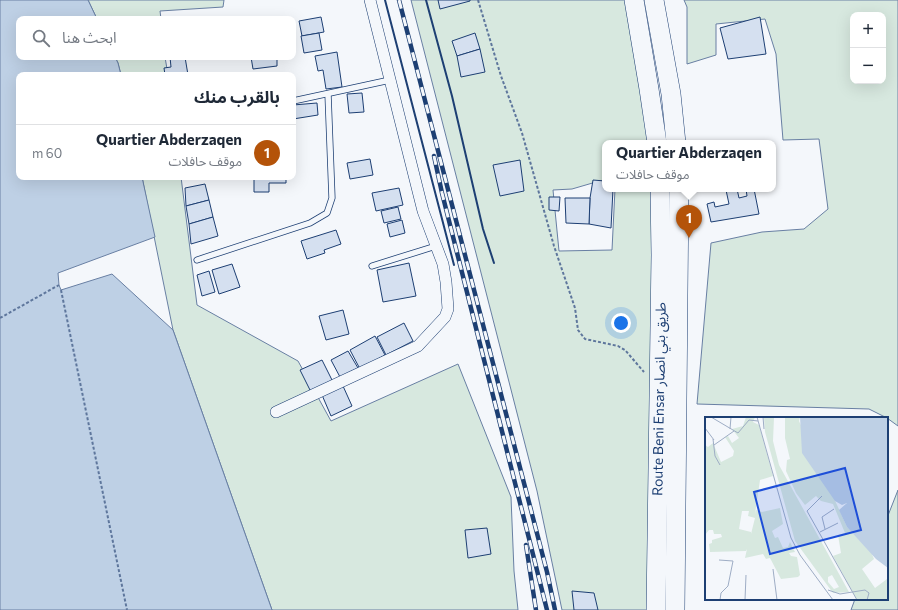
<!DOCTYPE html>
<html lang="ar">
<meta charset="utf-8">
<style>
body{margin:0;font-family:Commissioner,"Noto Sans Arabic",sans-serif;background:#f6f6f7;color:#1f2937;direction:rtl}
.controls{position:absolute;right:12px;top:12px;display:grid;overflow:hidden;border-radius:8px;box-shadow:0 4px 16px #0002}
.controls button{width:36px;height:36px;display:grid;place-items:center;padding:0;border:0;border-bottom:1px solid #e0e1e3;background:#fff;color:#1f2937;font:20px sans-serif}
.you{position:absolute;left:621px;top:323px;width:14px;height:14px;margin:-10px;border:3px solid #fff;border-radius:50%;background:#1a73e8;box-shadow:0 0 0 6px #1a73e833}
.badge{display:grid;place-items:center;width:26px;height:26px;border-radius:50%;background:#b45309;color:#fff;font-size:13px;font-weight:700}
.pin{position:absolute;translate:-50% -33px;filter:drop-shadow(0 1px 2px #0008)}
.pin::after{content:'';position:absolute;top:21px;width:14px;height:12px;background:inherit;clip-path:polygon(0 0,100% 0,50% 100%)}
.popup{position:absolute;left:602px;top:140px;width:174px;height:52px;box-sizing:border-box;display:grid;place-content:center;border-radius:8px;background:#fff;filter:drop-shadow(0 1px 3px #0005);font-size:13px;white-space:nowrap;color:#747a83}
.popup b{font-size:15px;color:#1f2937}
.popup::after{content:'';position:absolute;left:50%;top:100%;margin-left:-8px;border:8px solid transparent;border-top-color:#fff}
.list{margin:0;padding:0;list-style:none}
h2{display:flex;justify-content:space-between;align-items:center;height:52px;margin:0;padding:0 16px;font-size:17px}
h2 small{font-size:13px;font-weight:400;color:#747a83}
.list li{display:grid;grid-template-columns:26px 1fr auto;gap:12px;align-items:center;box-sizing:border-box;height:56px;padding:0 16px;border-top:1px solid #e0e1e3}
.list b{display:block;font-size:15px;white-space:nowrap}
.list p{margin:0;font-size:13px;white-space:nowrap;color:#747a83}
.list em{font-size:13px;font-style:normal;color:#747a83}
.icon{flex:none;width:22px;height:22px;fill:none;stroke:currentColor;stroke-width:2;stroke-linecap:round;stroke-linejoin:round}
.map{position:relative;flex:none;width:898px;height:610px;overflow:hidden;direction:ltr}
.search{position:absolute;background:#fff;box-shadow:0 4px 16px #0002;left:16px;top:16px;width:280px;height:44px;display:flex;align-items:center;gap:10px;box-sizing:border-box;padding:0 14px;border-radius:8px;color:#747a83;font-size:15px}
.panel{position:absolute;background:#fff;box-shadow:0 4px 16px #0002;left:16px;top:72px;width:280px;height:108px;border-radius:8px;direction:rtl}
.map>svg:first-child{display:block}
</style>
<div class="map">
<svg width="898" height="610" viewBox="0 0 898 610">
<rect width="100%" height="100%" fill="#f4f7fb"/>
<!-- green -->
<g fill="#d7e8df" stroke="#687fa3" fill-rule="evenodd">
<polygon points="88,0 224,0 223,7 160,11 161,19 97,19"/>
<polygon points="411,0 627,0 651,143 605,143 605,183 596,182 572,189 553,190 559,251 612,250 615,189 654,189 651,610 562,610 537,491"/>
<path d="M684,0H898V426L887,418L869,409L697,404L711,243L762,232L804,229L828,209L819,139L783,140L776,54L765,19L716,24V55L687,64V7ZM853,15H883V81H853Z"/>
<polygon points="115,57 165,57 168,75 121,75 118,63"/>
<polygon points="142,177 181,177 197,305 298,361 331,421 458,364 511,497 514,571 518,610 272,610 173,330"/>
<polygon points="898,490 898,610 851,610 855,599 887,599 887,518"/>
</g>
<!-- water -->
<polygon fill="#bed0e5" stroke="#687fa3" points="0,0 88,0 97,19 19,19 19,57 115,57 118,63 121,75 19,75 19,177 142,177 155,237 58,273 59,285 61,290 112,274 173,330 272,610 0,610"/>
<!-- building -->
<g fill="#d5e0f0" stroke="#1d3f73">
<polygon points="438,0 470,0 470,1 440,9"/>
<polygon points="321,17 324,32 302,36 299,21"/>
<polygon points="760,17 766,54 728,59 720,28"/>
<polygon points="319,33 322,50 304,53 301,36"/>
<polygon points="475,33 480,49 457,56 452,41"/>
<polygon points="480,49 485,72 461,77 457,56"/>
<polygon points="337,52 342,87 326,89 323,70 318,71 315,56"/>
<polygon points="170,57 185,57 188,75 165,75 164,68 171,67"/>
<polygon points="251,57 277,57 277,66 253,69"/>
<polygon points="362,93 364,112 349,113 347,94"/>
<polygon points="317,103 318,115 293,119 293,105"/>
<polygon points="370,159 373,175 350,179 347,163"/>
<polygon points="520,160 524,191 500,196 493,165"/>
<polygon points="254,177 286,177 286,183 269,183 269,192 254,192"/>
<polygon points="593,180 605,181 605,189 613,189 611,228 589,224 590,198"/>
<polygon points="205,184 209,200 186,206 185,188"/>
<polygon points="399,188 403,205 376,211 372,193"/>
<polygon points="737,189 739,198 747,196 746,189 754,189 759,214 711,222 707,204 714,202 715,207 729,204 726,190"/>
<polygon points="549,197 560,197 559,211 549,210"/>
<polygon points="565,198 590,198 589,224 566,223"/>
<polygon points="209,200 213,217 189,224 186,206"/>
<polygon points="398,207 401,219 384,223 381,211"/>
<polygon points="213,217 218,236 191,244 189,224"/>
<polygon points="402,220 405,233 390,237 387,224"/>
<polygon points="336,230 341,244 324,250 325,253 307,259 301,241"/>
<polygon points="409,263 416,296 383,302 377,270"/>
<polygon points="232,264 240,287 219,294 212,270"/>
<polygon points="209,271 215,292 202,296 197,275"/>
<polygon points="343,310 349,334 326,340 319,316"/>
<polygon points="404,323 413,341 386,355 377,337"/>
<polygon points="375,336 385,355 360,369 350,350"/>
<polygon points="348,351 358,368 340,377 331,360"/>
<polygon points="322,360 333,382 311,392 300,370"/>
<polygon points="343,386 352,406 331,416 322,395"/>
<polygon points="487,528 491,554 468,558 465,530"/>
<polygon points="572,591 594,593 598,610 574,610"/>
</g>
<g fill="none" stroke-linecap="round" stroke-linejoin="round">
<defs>
<g id="lane">
<polyline points="293,101 390,80"/>
<polyline points="197,260 310,223 327,213 332,198 328,94"/>
<polyline points="372,266 436,246"/>
</g>
<polyline id="street" points="276,412 418,346 445,317 448,309 446,282 443,264 423,211 370,0"/>
<g id="highway">
<polyline points="634,0 649,89 657,143"/>
<polyline points="654,0 671,94 676,143"/>
<polyline points="656,610 661,255 660,189"/>
<polyline points="675,610 679,189"/>
</g>
</defs>
<!-- lane casing -->
<use href="#lane" stroke="#1d3f73" stroke-width="7"/>
<!-- street casing -->
<use href="#street" stroke="#1d3f73" stroke-width="12"/>
<!-- highway casing -->
<use href="#highway" stroke="#1d3f73" stroke-width="20"/>
<!-- path -->
<g stroke="#5e769c" stroke-width="2" stroke-dasharray="3 2" stroke-linecap="butt">
<polyline points="478,0 501,76 522,133 554,246 575,308 578,330 585,339 618,346 625,350 644,372"/>
<polyline points="61,290 127,610"/>
<polyline points="0,318 59,285"/>
</g>
<!-- lane -->
<use href="#lane" stroke="#f4f7fb" stroke-width="5.5"/>
<!-- street -->
<use href="#street" stroke="#f4f7fb" stroke-width="11"/>
<!-- highway -->
<use href="#highway" stroke="#f4f7fb" stroke-width="19"/>
<defs>
<g id="rail">
<polyline points="399,0 547,572 555,610"/>
<polyline points="434,156 442,193 547,610"/>
<polyline points="526,545 536,610"/>
</g>
</defs>
<!-- rail casing -->
<use href="#rail" stroke="#1d3f73" stroke-width="4.5"/>
<!-- rail -->
<use href="#rail" stroke="#f4f7fb" stroke-width="3" stroke-dasharray="9" stroke-linecap="butt"/>
<!-- wall -->
<g stroke="#1d3f73" stroke-width="2">
<polyline points="385,0 454,265"/>
<polyline points="426,0 452,96 483,229 494,263"/>
</g>
</g>
<g text-anchor="middle" stroke-width="3" stroke-linejoin="round" paint-order="stroke">
<!-- street labels -->
<g font-size="14" fill="#1d3f73" stroke="#f4f7fb">
<text transform="translate(659 399) rotate(-89)" y="5">Route Beni Ensar طريق بني انصار</text>
</g>
</g>
<!-- overview -->
<g transform="translate(705 417)">
<rect width="183" height="183" fill="#f4f7fb"/>
<path d="M41,0H50L48,5L54,8L68,59L55,63L50,97L51,93L57,95L75,91L78,107L67,114L70,121L73,120L78,131L83,130L85,125L90,135L84,136L86,139L92,140L95,158L93,160L76,162L65,141L61,142L58,137L40,141L42,132L41,134L5,135L4,127L7,126V123L17,120L16,117H9L8,113H4L0,118V28L3,30L8,26L16,45L28,39L29,34L20,20L23,19L27,26L34,21L27,12L38,9ZM37,94H44L43,99L50,101L46,117V115L34,112ZM80,0H95L94,4L142,110L166,135L169,142L157,152L170,171L182,162L183,183H152L128,139L136,136L133,118L140,116L128,87L116,84L111,79L100,88L91,76L81,54L82,43L85,42L80,21ZM59,1H69L68,24L74,48L144,175L128,176L90,124L60,15ZM127,158L134,170L129,172L123,165V160Z" fill="#d7e8df" fill-rule="evenodd"/>
<path d="M95,0H183V151L171,142L142,110L134,93L142,86L137,88L130,84L97,36Z" fill="#bed0e5"/>
<path fill="none" stroke="#9eadc5" stroke-width="1" d="M6,0L33,16L44,3L53,4M52,0L86,121L95,138L128,183M58,0L59,12M0,11L9,23M25,12L26,0M8,22L10,39L15,48M9,28L29,14M117,79L102,94L152,183M120,112L117,100L129,92M115,115L133,106M14,143L28,144L23,169L16,176L15,183M68,152L72,183M123,173L135,177M135,177L160,173L164,176L162,183M40,183L41,158"/>
<path fill="#1d4ed8" fill-opacity="0.15" stroke="#1d4ed8" stroke-width="2" d="M140,51L156,113L65,137L49,75Z"/>
<rect width="183" height="183" fill="none" stroke="#1d3f73" stroke-width="2"/>
</g>
</svg>
<div class="controls">
<button>+</button>
<button>−</button>
</div>
<div class="you"></div>
<div class="pin badge" style="left:689px;top:238px">1</div>
<div class="popup"><b>Quartier Abderzaqen</b>موقف حافلات</div>
<div class="search"><svg class="icon" aria-label="search" viewBox="0 0 24 24"><circle cx="10" cy="10" r="6"/><path d="M15 15l6 6"/></svg>ابحث هنا</div>
<section class="panel">
<h2>بالقرب منك<small></small></h2>
<ul class="list">
<li><span class="badge">1</span><div><b>Quartier Abderzaqen</b><p>موقف حافلات</p></div><em>60 m</em></li>
</ul>
</section>
</div>
